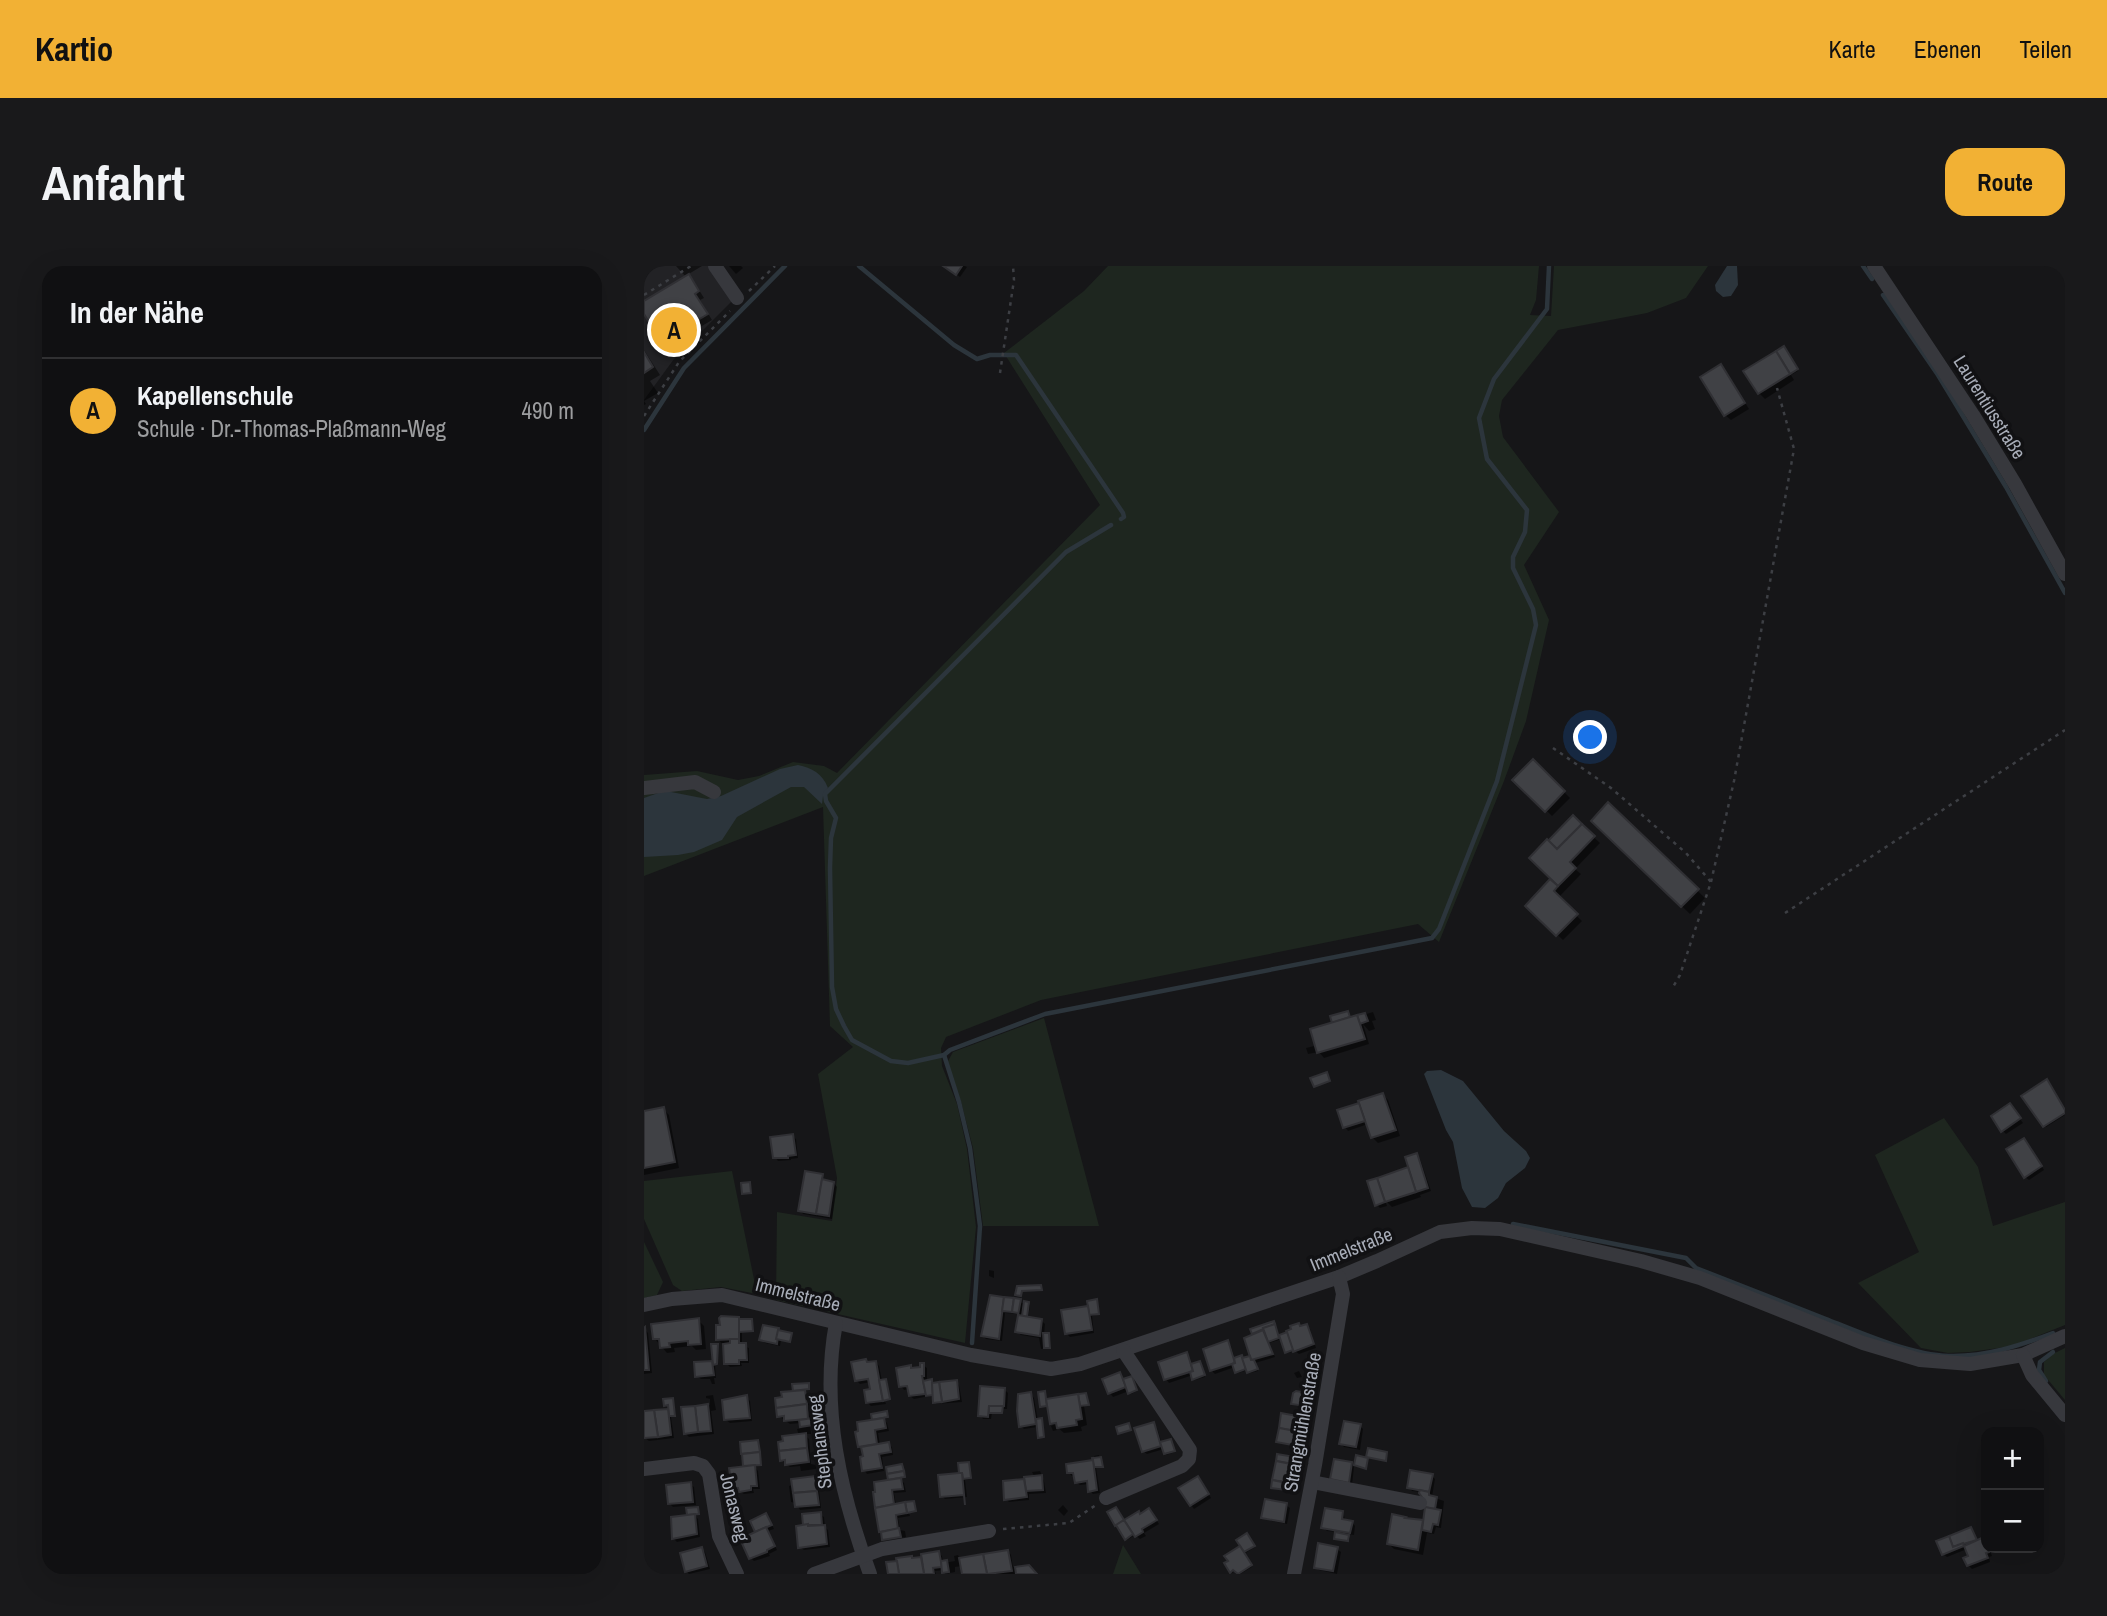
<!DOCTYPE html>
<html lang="de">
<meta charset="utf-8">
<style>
body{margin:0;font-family:"Archivo Narrow",sans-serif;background:#19191b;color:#f1f3f6}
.controls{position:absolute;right:21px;bottom:21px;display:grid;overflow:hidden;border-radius:14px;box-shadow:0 7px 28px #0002}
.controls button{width:63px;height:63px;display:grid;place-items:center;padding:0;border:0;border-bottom:2px solid #303032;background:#101012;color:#f1f3f6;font:35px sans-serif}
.you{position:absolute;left:947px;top:472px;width:24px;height:24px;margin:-18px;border:5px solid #fff;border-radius:50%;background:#1a73e8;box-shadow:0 0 0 10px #1a73e833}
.badge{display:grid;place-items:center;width:46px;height:46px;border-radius:50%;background:#f2b134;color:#111;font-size:23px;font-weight:700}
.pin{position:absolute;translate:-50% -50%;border:4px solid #fff;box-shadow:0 2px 7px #0006}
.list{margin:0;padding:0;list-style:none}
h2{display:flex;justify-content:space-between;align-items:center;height:91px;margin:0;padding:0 28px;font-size:30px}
h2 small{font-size:23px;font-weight:400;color:#9c9d9f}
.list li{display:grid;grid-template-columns:46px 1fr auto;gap:21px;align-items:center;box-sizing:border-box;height:105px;padding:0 28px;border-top:2px solid #303032}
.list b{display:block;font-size:26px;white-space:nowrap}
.list p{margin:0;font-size:23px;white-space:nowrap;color:#9c9d9f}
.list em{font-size:23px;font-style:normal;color:#9c9d9f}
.map{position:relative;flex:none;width:1421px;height:1308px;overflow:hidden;border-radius:21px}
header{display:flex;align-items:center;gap:42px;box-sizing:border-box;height:98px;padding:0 35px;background:#f2b134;color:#111}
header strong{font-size:33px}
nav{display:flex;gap:38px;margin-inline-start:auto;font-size:24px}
.intro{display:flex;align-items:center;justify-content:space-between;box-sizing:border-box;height:168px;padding:0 42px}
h1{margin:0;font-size:49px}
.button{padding:18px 32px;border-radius:21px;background:#f2b134;color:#111;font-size:24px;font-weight:700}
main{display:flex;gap:42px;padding:0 42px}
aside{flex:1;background:#101012;border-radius:21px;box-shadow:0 7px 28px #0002}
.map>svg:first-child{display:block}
</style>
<header>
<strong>Kartio</strong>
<nav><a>Karte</a><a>Ebenen</a><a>Teilen</a></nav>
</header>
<div class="intro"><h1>Anfahrt</h1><a class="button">Route</a></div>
<main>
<aside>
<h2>In der Nähe<small></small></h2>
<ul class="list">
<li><span class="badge">A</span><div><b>Kapellenschule</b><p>Schule · Dr.-Thomas-Plaßmann-Weg</p></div><em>490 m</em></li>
</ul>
</aside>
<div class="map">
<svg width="1421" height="1308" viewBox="0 0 1421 1308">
<rect width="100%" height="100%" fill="#161618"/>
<!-- built -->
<polygon fill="#222225" points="0,0 66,0 88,35 30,93 0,134"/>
<!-- green -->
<g fill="#1e261f">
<polygon points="464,0 895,0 892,34 886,49 907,50 910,0 1064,0 1042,32 1003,47 914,64 858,134 855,150 859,171 915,246 880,299 905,354 882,455 860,515 795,676 774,658 397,734 302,771 297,782 298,800 313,838 323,883 332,961 321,1077 132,1034 133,946 188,955 193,912 174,808 209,781 186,760 179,541 0,610 0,509 53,505 94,514 115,510 149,496 180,500 193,507 456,239 360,87 440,25"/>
<polygon points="400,752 455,960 339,960 329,882 317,836 303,797 309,786"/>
<polygon points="1300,852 1334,901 1349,960 1421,936 1421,1059 1369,1080 1326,1086 1304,1087 1277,1082 1214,1017 1275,986 1231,889"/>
<polygon points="88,905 113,1028 77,1021 38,1025 29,1019 0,953 0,915"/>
<polygon points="0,976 19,1016 13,1029 0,1032"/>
<polygon points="1421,1082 1421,1134 1400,1109 1400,1096 1409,1088"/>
<polygon points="479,1279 497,1308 469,1308"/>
</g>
<!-- water -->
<g fill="#2c353c">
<polygon points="1083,0 1093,0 1094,19 1087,30 1079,31 1072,25 1071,19"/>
<path d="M154,499C168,502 178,507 184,522L179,530L178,538L160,521H147L93,551L78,574L50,586L34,589L0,591V532L17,526H27L63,533L77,530L136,503Z"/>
<polygon points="797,804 819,815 860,865 882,885 886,892 881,902 862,917 854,932 841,942 828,941 818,922 809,876 802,864 780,808 783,805"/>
</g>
<!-- shadow -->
<g fill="#0007">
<polygon points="32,0 58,0 43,9 50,16 60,32 56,34 68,54 24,80 18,75 0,44 0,37 43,12"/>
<polygon points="85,0 97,0 99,2 92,8"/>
<polygon points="301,0 321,0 323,1 316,11"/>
<polygon points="1139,82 1154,105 1147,109 1150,114 1121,133 1115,127"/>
<polygon points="0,84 16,109 6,115 14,127 0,135 2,138 0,139"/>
<polygon points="1082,106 1105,143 1087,154 1081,149"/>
<polygon points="889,495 926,532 908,550 871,514"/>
<polygon points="964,539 1061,632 1046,648 949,555"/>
<polygon points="929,552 956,577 931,603 937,608 914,632 938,655 919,674 883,640 909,613 910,583"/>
<polygon points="729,746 732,754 728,755 731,763 725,765 719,758 725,778 680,792 675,786 664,788 662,782 670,780 674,785 691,757 704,748 706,753"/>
<polygon points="739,829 744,834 756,870 734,877 728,871 724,858 704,865 701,861"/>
<polygon points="1379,831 1421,845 1421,849 1402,861"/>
<polygon points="19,843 25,849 35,902 0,909 0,847"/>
<polygon points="1369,843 1379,857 1362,868 1358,864"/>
<polygon points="148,870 152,873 154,892 147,893 147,894 134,895 131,891"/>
<polygon points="1383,877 1400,904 1385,914 1381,911"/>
<polygon points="772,889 776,893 787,925 776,929 777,931 748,941 741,934 743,940 736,942 733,939 725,916 766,902"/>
<polygon points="178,910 181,916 190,917 193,921 188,953 159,948 156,944"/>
<polygon points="345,1004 350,1005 350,1012 345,1010"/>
<polygon points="360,1032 386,1039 384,1053 398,1055 401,1058 400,1069 406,1070 407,1082 397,1083 395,1072 377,1069 373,1065 376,1048 361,1047 358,1075 342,1073 338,1069"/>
<polygon points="453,1035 456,1048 448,1050 450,1067 426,1071 422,1067 444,1042 442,1037"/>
<polygon points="54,1054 60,1060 62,1083 52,1084 48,1080 30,1082 31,1086 23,1087 10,1072"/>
<polygon points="107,1054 109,1066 98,1066 98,1079 105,1082 105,1097 97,1097 98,1100 86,1101 82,1097 81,1077 77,1077 74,1073"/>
<polygon points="631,1059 635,1071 663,1060 666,1063 672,1082 655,1088 651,1085 643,1087 638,1073 625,1077 631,1091 611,1097 614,1105 606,1107 604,1104 594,1107 591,1101 571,1108 568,1105 561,1084 583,1076 587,1080 591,1093 608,1091 611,1069 608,1065"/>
<polygon points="0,1063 4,1067 8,1107 0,1108"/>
<polygon points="147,1069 147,1076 137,1074 136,1080 121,1077 117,1074"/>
<polygon points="73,1080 74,1099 71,1099 72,1112 70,1112 71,1118 68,1118 66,1113 57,1113 53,1110 52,1098 70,1097"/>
<polygon points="542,1088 548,1100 557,1098 561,1111 551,1114 549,1109 525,1117 522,1113 516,1097"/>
<polygon points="232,1096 235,1100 238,1115 243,1116 246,1134 241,1135 242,1138 227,1140 224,1137 229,1124 227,1116 216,1118 212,1114 224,1098"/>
<polygon points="279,1099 283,1102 283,1116 287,1115 289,1119 312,1116 315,1119 318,1136 292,1138 291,1129 270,1133 266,1130 265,1123 260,1124 257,1120 269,1104 278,1102"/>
<polygon points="655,1105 658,1111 653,1112 650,1107"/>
<polygon points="476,1108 480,1114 489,1113 493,1125 487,1128 485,1125 469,1131 466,1127"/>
<polygon points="164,1118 166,1124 159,1125 164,1129 167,1154 170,1155 170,1160 166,1160 167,1168 160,1168 165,1173 167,1198 172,1199 172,1203 157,1205 156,1200 146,1201 137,1194 155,1170 153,1163 158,1162 157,1157 146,1158 135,1150 153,1126 151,1124"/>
<polygon points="361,1124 364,1127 363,1143 359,1143 359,1148 348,1147 347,1153 339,1153 336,1149"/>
<polygon points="387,1128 390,1132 394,1155 398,1156 401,1172 395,1171 394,1161 380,1163 377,1160"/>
<polygon points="441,1128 445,1140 440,1140 443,1159 437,1161 438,1165 420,1167 412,1160 413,1164 409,1165 407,1160 409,1159 407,1157 405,1141 398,1140 400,1134"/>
<polygon points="69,1129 72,1144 67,1145 70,1168 45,1171 41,1167 39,1143 66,1139 66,1133 62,1132 62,1130"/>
<polygon points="102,1131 106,1135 108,1155 86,1157 82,1154"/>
<polygon points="29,1133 32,1150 27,1151 30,1172 5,1175 1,1172 0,1147 24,1144 27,1147 26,1140 21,1139"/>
<polygon points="242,1147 244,1152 239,1153 243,1157 245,1165 234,1167 236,1179 244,1178 248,1181 249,1189 238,1191 240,1205 223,1208 220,1204 219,1184 216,1180 231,1155 229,1153"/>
<polygon points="659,1152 655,1181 634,1176"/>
<polygon points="509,1158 513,1162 518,1178 528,1176 531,1186 522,1189 520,1183 503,1188 499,1185"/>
<polygon points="716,1160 719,1163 716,1184 700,1181 696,1177"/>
<polygon points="114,1176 117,1200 110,1200 114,1205 116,1223 109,1223 110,1227 100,1228 89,1222 103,1202 101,1200 98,1178"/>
<polygon points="455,1189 459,1201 452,1202 456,1227 449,1228 446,1225 445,1218 436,1219 432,1216 431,1210 428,1210 425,1207 451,1196 450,1190"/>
<polygon points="634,1190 652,1194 651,1199 644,1197 650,1203 649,1207 652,1210 650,1220 644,1219 643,1225 630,1222 634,1217 630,1213"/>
<polygon points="325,1198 327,1213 321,1214 323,1231 301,1233 298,1230 296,1211 319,1209 317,1206"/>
<polygon points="707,1198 710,1201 708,1219 692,1216"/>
<polygon points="258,1200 261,1212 256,1213 260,1217 262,1226 250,1227 252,1239 271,1238 272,1246 265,1247 266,1250 254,1252 256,1264 261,1265 262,1271 241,1274 237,1265 231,1228 246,1215 244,1202"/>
<polygon points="396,1205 400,1215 402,1227 385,1228 385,1234 365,1236 362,1233 360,1216 391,1212 388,1206"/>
<polygon points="788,1210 791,1213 788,1231 800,1235 797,1262 792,1261 790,1268 783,1267 779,1289 750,1283 745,1278 763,1254 781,1256 783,1242 777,1226 768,1225 765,1221"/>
<polygon points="171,1212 174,1215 177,1242 156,1244 152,1237 147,1236 145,1220"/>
<polygon points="557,1216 567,1232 550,1243 547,1239"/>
<polygon points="46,1218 50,1221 52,1239 29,1241 26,1238"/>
<polygon points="419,1239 424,1245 420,1250 414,1244"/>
<polygon points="642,1239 646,1242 643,1258 623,1254 619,1251"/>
<polygon points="54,1243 55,1248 50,1249 54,1253 56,1271 33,1276 29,1272"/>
<polygon points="465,1247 480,1256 494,1247 497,1249 508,1248 515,1258 500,1267 502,1270 496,1273 491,1269 483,1274"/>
<polygon points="697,1247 698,1262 700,1249 701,1255 708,1256 711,1260 710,1269 702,1268 706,1272 705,1275 693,1273 693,1266 683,1265 679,1261"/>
<polygon points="176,1248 180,1251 181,1261 184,1264 186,1281 160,1284 156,1281 161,1260"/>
<polygon points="125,1253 130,1263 124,1265 133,1284 125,1288 126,1290 110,1295 107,1292 113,1267 108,1256"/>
<polygon points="1327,1263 1334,1276 1340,1273 1342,1276 1342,1282 1345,1282 1348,1290 1345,1291 1346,1296 1328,1303 1324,1299 1326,1291 1323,1283 1303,1291 1299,1288"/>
<polygon points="604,1270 611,1281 600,1288 608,1301 596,1308 594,1308 591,1305 588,1307 582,1298 586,1296 583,1290 598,1281"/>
<polygon points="58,1283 61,1286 66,1303 45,1308 42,1305"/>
<polygon points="693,1283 697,1286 693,1308 675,1304 672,1301"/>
<polygon points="364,1285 367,1289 369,1301 384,1299 392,1308 320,1308 318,1300 311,1301 311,1306 301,1308 300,1304 291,1305 292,1308 246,1308 269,1294 295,1287 298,1290 299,1297 311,1295 310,1290 314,1289 316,1293"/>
</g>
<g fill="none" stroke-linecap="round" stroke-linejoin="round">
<!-- stream -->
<g stroke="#2c353c" stroke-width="4.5">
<polyline points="215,0 310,79 333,93 346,89 372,89 479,247 480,251 477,253"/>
<polyline points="1219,0 1228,13"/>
<polyline points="1239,29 1294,109 1362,221 1421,327"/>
<polyline points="0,164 40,102 141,0"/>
<polyline points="467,259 422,286 181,528 182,535 192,552 187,572 186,602 188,721 192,743 200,760 208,774 247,795 264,797 300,789 306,784 401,748 788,672 795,663 853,515 892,359 889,343 869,302 869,291 881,266 883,244 843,193 835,152 850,113 903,43 905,0"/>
<polyline points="300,789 315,836 326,882 336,960 328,1077"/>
<path d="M869,958L1042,992L1052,1002C1096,1019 1139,1036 1182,1053C1217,1067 1267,1089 1305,1090C1341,1091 1375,1080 1409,1067"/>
<polyline points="1402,1115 1395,1104 1396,1096 1409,1086"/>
</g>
</g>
<!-- building -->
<g fill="#404145" stroke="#303034" stroke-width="2">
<polygon points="299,0 318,0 312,9"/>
<polygon points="45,8 55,25 51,28 64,48 17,76 0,48 0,35"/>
<polygon points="1140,80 1154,103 1146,108 1132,85"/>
<polygon points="1132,85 1146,108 1114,128 1099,105"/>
<polygon points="0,86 9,101 0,107"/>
<polygon points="1077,98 1101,137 1080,150 1056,111"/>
<polygon points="889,493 921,525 901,546 868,514"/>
<polygon points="964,536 1055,623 1037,641 947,555"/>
<polygon points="929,549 938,558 913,583 904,575"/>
<polygon points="938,558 951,570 926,596 932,602 914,620 885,592 903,573 913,583"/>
<polygon points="906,613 914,620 910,625 934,648 912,670 881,640"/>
<polygon points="704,745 706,751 688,757 686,750"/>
<polygon points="721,747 724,755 716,758 713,749"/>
<polygon points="713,749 721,773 673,787 666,763"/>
<polygon points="683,806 686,815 670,821 666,812"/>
<polygon points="1403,813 1421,844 1421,847 1399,861 1377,830"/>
<polygon points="739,827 752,864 727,872 714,835"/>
<polygon points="715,837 721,855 699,862 693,844"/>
<polygon points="1366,837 1377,852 1357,866 1347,850"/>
<polygon points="20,841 31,896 0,902 0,845"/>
<polygon points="149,868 152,889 144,890 144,892 129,892 126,871"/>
<polygon points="1380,872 1398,900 1380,912 1362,883"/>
<polygon points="773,887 784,922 772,926 761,891"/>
<polygon points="764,901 772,926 741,936 733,912"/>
<polygon points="161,905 179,908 172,948 154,945"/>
<polygon points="733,912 741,936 731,940 723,915"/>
<polygon points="178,913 190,916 185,950 172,948"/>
<polygon points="106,916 107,927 98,928 97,917"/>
<polygon points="397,1019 398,1024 378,1025 377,1030 371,1029 373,1020"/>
<polygon points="346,1029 360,1031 355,1073 337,1070"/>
<polygon points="360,1031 370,1032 368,1046 358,1045"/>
<polygon points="370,1032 377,1033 374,1049 374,1047 368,1046"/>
<polygon points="453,1033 455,1048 445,1049 443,1035"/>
<polygon points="380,1035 385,1036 383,1051 378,1050"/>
<polygon points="444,1040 448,1064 421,1068 417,1044"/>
<polygon points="374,1049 398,1053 396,1070 371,1066"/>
<polygon points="77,1050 95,1051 95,1073 72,1074 72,1059 76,1059 75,1052"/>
<polygon points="55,1052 57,1078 44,1079 44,1075 25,1077 26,1081 16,1082 15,1073 9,1073 7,1058"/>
<polygon points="95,1053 108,1053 109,1065 95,1066"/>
<polygon points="630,1055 631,1058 608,1068 606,1063"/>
<polygon points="655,1057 656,1060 663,1058 670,1078 649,1086 642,1065 647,1063 646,1060"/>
<polygon points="631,1058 635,1072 624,1076 619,1062"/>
<polygon points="119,1059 135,1062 133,1078 115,1074"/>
<polygon points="1,1061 5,1104 0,1104 0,1062"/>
<polygon points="134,1064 148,1067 146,1076 132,1073"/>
<polygon points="619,1064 629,1088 607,1094 600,1072"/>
<polygon points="643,1066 649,1084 641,1087 635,1069"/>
<polygon points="399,1067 405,1067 406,1082 400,1082"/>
<polygon points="86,1073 95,1073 95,1077 102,1077 103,1094 95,1094 95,1098 80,1098 79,1078 86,1077"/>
<polygon points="584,1074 591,1097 566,1105 559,1083"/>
<polygon points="67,1078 74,1078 73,1098 69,1099"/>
<polygon points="543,1086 549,1105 520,1114 514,1096"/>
<polygon points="598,1089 602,1103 591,1107 588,1098 591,1097 590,1092"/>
<polygon points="606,1090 607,1094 610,1094 614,1103 603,1107 598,1092"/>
<polygon points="222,1093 223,1096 232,1095 239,1135 222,1137 220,1124 226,1123 224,1113 211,1115 207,1096"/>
<polygon points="68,1095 70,1109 51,1111 50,1096"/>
<polygon points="556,1095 561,1109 548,1114 546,1106 549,1105 547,1098"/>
<polygon points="276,1097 280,1097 280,1110 278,1110 282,1128 265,1130 263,1120 255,1121 252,1102 267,1099 267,1102 276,1101"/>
<polygon points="476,1106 482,1121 464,1128 458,1113"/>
<polygon points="488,1110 493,1124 484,1128 479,1113"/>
<polygon points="242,1113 246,1133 239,1135 235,1114"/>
<polygon points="288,1113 289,1129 282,1130 279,1115"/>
<polygon points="313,1114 315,1133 298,1136 295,1116"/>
<polygon points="295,1116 298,1136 289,1137 288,1117"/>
<polygon points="165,1117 165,1123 149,1125 148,1118"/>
<polygon points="336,1120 361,1122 360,1140 345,1140 344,1151 334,1150"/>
<polygon points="161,1124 163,1138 132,1142 131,1132 138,1131 137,1126"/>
<polygon points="401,1125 403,1140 396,1141 394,1126"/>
<polygon points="652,1125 664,1127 662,1140 647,1138 649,1127"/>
<polygon points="387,1126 392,1158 375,1161 373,1145 374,1128"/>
<polygon points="442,1127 445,1139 436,1140 434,1128"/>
<polygon points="434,1128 438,1153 432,1154 433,1159 413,1162 412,1157 406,1158 402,1133"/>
<polygon points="103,1129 106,1152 80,1154 78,1134"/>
<polygon points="29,1132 31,1150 25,1150 24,1139 20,1140 19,1133"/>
<polygon points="64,1138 67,1165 54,1166 51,1140"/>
<polygon points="163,1138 164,1153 140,1155 140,1150 133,1151 132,1142"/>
<polygon points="51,1140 54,1166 40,1168 37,1141"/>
<polygon points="345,1140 359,1140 358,1147 345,1147"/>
<polygon points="24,1143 27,1169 14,1171 10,1144"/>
<polygon points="10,1144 14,1171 0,1172 0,1145"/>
<polygon points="243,1145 244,1151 228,1154 227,1148"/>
<polygon points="637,1147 659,1151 657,1166 635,1162"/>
<polygon points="169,1152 170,1159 156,1161 155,1154"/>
<polygon points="240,1152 242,1162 231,1164 233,1178 214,1181 211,1166 214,1165 213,1156"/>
<polygon points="398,1152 400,1171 394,1172 392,1153"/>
<polygon points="700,1155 717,1158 712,1181 695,1178"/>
<polygon points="510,1156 517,1180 498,1186 490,1162"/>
<polygon points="485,1157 487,1164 474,1168 472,1161"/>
<polygon points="635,1162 657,1166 654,1180 632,1176"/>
<polygon points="162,1167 163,1182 135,1185 134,1176 139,1175 138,1170"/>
<polygon points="527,1173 531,1185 520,1188 516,1176"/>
<polygon points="114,1174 116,1186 97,1188 96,1176"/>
<polygon points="245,1176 247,1186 235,1188 238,1202 218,1205 216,1191 219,1190 217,1181"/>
<polygon points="163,1182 165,1196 141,1199 141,1194 136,1195 135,1185"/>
<polygon points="724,1182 743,1186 742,1195 722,1191"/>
<polygon points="116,1186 117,1199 99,1200 98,1188"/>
<polygon points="633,1188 651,1191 650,1198 632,1195"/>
<polygon points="712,1189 724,1192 722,1203 710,1199"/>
<polygon points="457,1191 459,1201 450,1201 448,1192"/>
<polygon points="690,1193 708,1196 705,1217 686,1213"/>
<polygon points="449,1194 453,1224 444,1226 443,1215 431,1217 429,1207 423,1207 422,1198"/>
<polygon points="632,1195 647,1198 646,1204 649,1205 647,1217 628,1214"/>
<polygon points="325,1196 327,1212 319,1213 318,1207 315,1207 314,1197"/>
<polygon points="258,1198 260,1205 243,1208 242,1201"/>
<polygon points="111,1199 113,1220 107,1220 107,1224 95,1226 94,1222 88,1222 85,1202"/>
<polygon points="766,1204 789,1208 785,1226 763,1222"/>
<polygon points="260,1205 261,1211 244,1214 243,1208"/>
<polygon points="315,1207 318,1207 321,1239 320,1229 296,1231 294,1209"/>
<polygon points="398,1209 399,1224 382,1225 380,1211"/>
<polygon points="171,1210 173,1225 149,1227 147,1213"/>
<polygon points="554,1210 565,1228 546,1240 534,1222"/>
<polygon points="257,1212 259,1223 248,1224 250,1238 231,1242 229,1226 231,1226 230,1216"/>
<polygon points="380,1213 383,1231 360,1234 359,1215"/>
<polygon points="628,1214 643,1217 642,1224 627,1222"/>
<polygon points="47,1216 49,1236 24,1238 22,1219"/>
<polygon points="776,1224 785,1226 785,1229 793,1231 791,1243 779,1241 780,1234 775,1227"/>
<polygon points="173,1225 175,1239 151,1241 149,1227"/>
<polygon points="621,1233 643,1237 640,1256 617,1252"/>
<polygon points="270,1235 272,1245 263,1247 261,1236"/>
<polygon points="261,1236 263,1247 252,1249 254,1263 235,1266 231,1242"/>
<polygon points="54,1241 55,1248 43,1249 42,1242"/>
<polygon points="472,1241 480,1254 471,1260 463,1246"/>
<polygon points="781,1241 797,1244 794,1259 789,1258 787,1266 778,1264"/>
<polygon points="505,1242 513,1254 498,1263 499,1266 491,1271 480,1254 495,1245 496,1248"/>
<polygon points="681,1242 699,1245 698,1253 709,1255 706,1267 677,1262"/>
<polygon points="177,1246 178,1259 159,1259 158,1248"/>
<polygon points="122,1247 128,1259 111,1266 106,1255"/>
<polygon points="51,1248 53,1268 28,1273 27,1251"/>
<polygon points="748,1248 762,1251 761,1252 779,1254 774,1284 743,1278"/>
<polygon points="480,1254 489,1268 481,1274 472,1259"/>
<polygon points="164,1258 164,1260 181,1259 183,1278 154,1282 152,1260"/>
<polygon points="122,1261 131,1280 123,1284 123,1286 105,1293 96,1273"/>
<polygon points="1327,1261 1333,1274 1309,1281 1305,1270"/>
<polygon points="255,1262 257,1271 238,1274 237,1266"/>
<polygon points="691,1266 705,1269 704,1275 690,1273"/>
<polygon points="603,1267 611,1280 600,1286 592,1274"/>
<polygon points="1305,1270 1309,1281 1319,1277 1320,1280 1298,1289 1292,1275"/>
<polygon points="1340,1271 1342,1282 1345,1282 1345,1286 1342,1287 1344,1292 1323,1300 1319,1292 1324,1290 1320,1280"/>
<polygon points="674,1277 694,1281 689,1305 670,1302"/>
<polygon points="596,1280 608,1299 594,1308 589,1304 586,1307 580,1297 584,1295 580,1290"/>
<polygon points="58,1281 63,1300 41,1306 36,1287"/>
<polygon points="364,1284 368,1305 343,1308 339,1288"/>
<polygon points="295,1285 298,1301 289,1302 290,1308 280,1308 277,1288"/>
<polygon points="339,1288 343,1308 318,1308 315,1292"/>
<polygon points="268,1290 268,1292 277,1291 280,1308 255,1308 252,1292"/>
<polygon points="303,1294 305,1306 298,1307 297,1295"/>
<polygon points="253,1295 255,1308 244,1308 242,1296"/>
<polygon points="385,1299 393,1308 372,1308 371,1301"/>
</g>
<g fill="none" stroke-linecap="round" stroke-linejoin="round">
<!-- path -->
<g stroke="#3d3f44" stroke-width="2.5" stroke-dasharray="3.5 5" stroke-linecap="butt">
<polyline points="105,25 131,0"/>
<polyline points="0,29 47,0"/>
<polyline points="356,107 370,14 369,0"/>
<polyline points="0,150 35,96 86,45"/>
<polyline points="909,482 967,522 1042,587 1067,616 1036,709 1029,721"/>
<polyline points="1067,616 1090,515 1150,183 1133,122"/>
<polyline points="1141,647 1421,464"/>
<polyline points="359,1263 425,1257 452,1239"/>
</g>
<!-- minor -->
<g stroke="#37383d" stroke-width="14">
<polyline points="71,0 93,32"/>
<polyline points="1230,0 1329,149 1371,218 1421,308"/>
<polyline points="0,522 51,516 70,526"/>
<polyline points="0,1039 28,1033 78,1029 327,1089 407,1103 436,1098 695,1011 733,995 796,966 828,962 856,963 997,995 1056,1012 1219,1077 1276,1094 1326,1098 1379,1089 1421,1070"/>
<path d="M192,1057C176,1142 197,1229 226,1308"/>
<polyline points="1379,1089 1388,1109 1421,1149"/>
<polyline points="0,1203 50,1197 59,1200 65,1208 75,1270 93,1308"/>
<polyline points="668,1216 776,1237"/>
<polyline points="462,1232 538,1200 545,1193 546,1184 479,1084"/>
<polyline points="170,1308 238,1283 345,1265"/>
<polyline points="650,1308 671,1199 699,1028 695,1011"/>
</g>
</g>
<g text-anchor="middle" stroke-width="7" stroke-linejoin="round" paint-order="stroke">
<!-- street labels -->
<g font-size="19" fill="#a8adb8" stroke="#111113">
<text transform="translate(1346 141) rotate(58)" y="7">Laurentiusstraße</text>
<text transform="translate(707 983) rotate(-22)" y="7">Immelstraße</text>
<text transform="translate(154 1028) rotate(14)" y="7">Immelstraße</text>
<text transform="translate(658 1156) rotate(-80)" y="7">Strangmühlenstraße</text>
<text transform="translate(175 1176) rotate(-97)" y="7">Stephansweg</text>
<text transform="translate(91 1241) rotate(76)" y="7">Jonasweg</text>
</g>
</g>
</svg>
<div class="controls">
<button>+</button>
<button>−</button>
</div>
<div class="you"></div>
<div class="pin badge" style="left:30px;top:64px">A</div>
</div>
</main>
